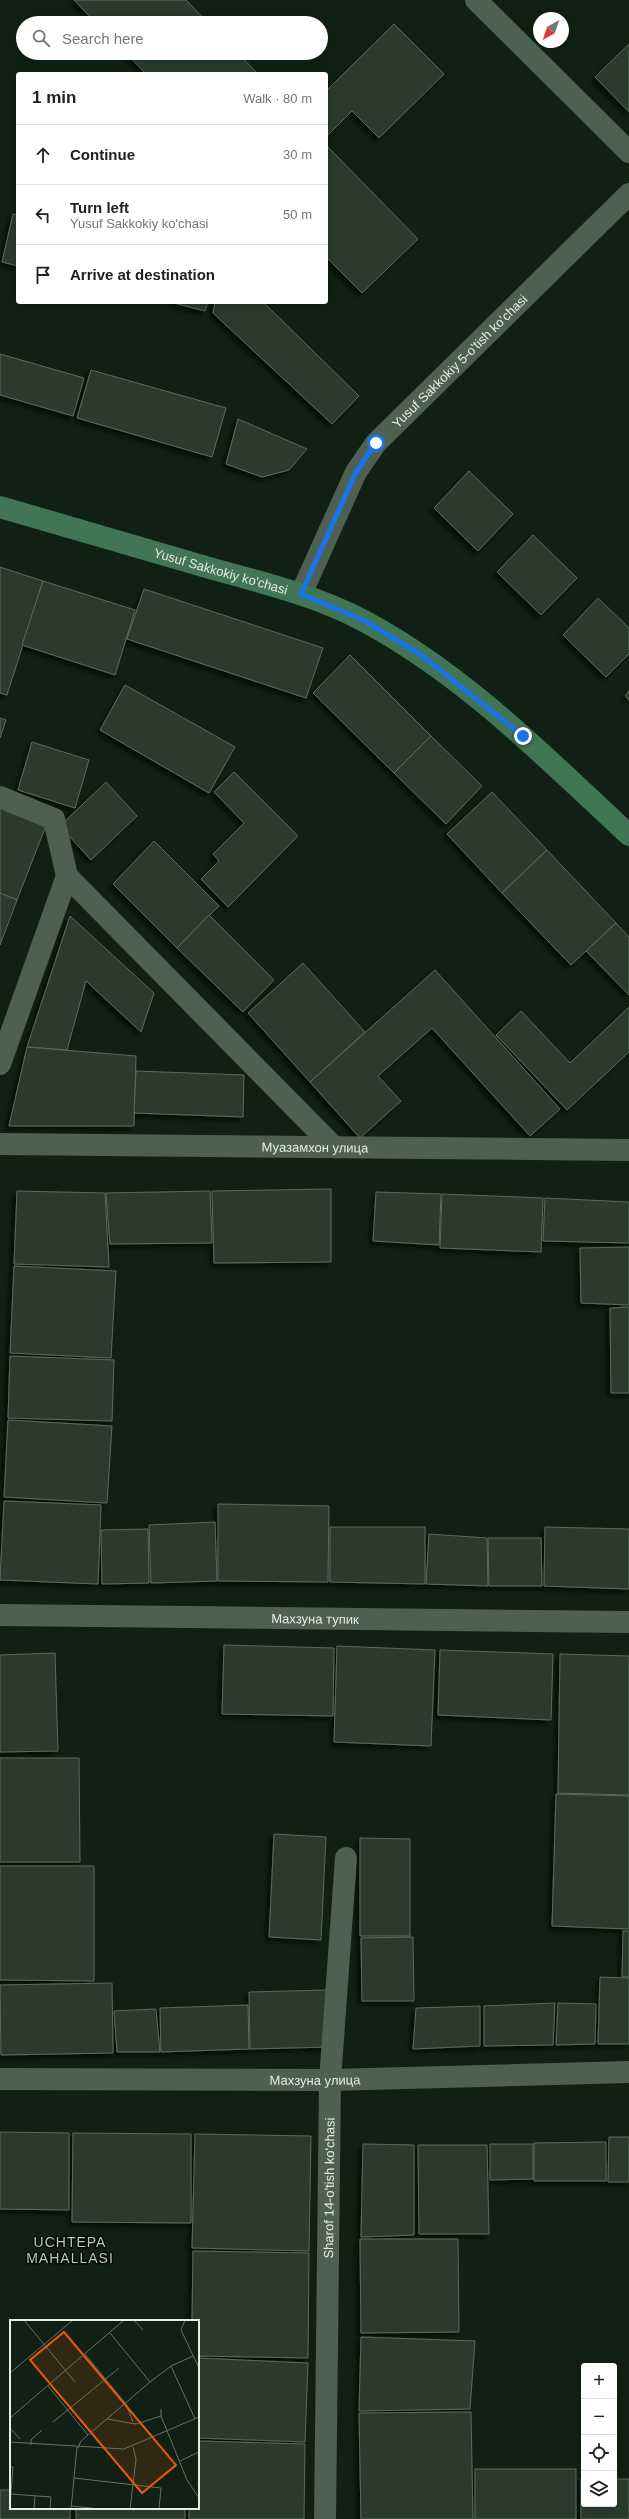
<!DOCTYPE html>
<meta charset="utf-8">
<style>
body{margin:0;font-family:Helvetica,sans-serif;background:#f6f6f6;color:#202124}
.controls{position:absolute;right:12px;bottom:12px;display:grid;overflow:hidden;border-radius:4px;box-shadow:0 2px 10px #0003}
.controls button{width:36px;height:36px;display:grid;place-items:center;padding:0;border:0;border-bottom:1px solid #e0e0e0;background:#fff;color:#202124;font:20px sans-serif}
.compass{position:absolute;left:533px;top:12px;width:36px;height:36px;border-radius:50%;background:#fff;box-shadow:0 2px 10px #0003;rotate:220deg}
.stop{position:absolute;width:12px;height:12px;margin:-9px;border:3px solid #1a73e8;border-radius:50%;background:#fff}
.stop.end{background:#1a73e8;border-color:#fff;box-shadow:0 1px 4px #0008}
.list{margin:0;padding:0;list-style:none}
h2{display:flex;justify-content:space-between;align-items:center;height:52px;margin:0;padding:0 16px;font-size:17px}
h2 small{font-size:13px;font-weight:400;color:#757577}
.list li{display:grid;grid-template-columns:26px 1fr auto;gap:12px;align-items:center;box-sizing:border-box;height:60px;padding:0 16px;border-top:1px solid #e0e0e0}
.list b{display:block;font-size:15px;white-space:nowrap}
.list p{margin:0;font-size:13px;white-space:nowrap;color:#757577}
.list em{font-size:13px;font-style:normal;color:#757577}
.icon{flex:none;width:22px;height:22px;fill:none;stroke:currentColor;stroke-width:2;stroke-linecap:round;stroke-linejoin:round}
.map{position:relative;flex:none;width:629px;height:2519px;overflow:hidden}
.search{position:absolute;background:#fff;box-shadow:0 2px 10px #0003;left:16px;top:16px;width:312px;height:44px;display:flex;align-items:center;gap:10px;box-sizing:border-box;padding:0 14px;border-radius:22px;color:#757577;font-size:15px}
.panel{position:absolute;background:#fff;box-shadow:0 2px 10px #0003;left:16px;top:72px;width:312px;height:232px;border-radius:4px}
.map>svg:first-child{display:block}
</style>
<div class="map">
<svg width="629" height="2519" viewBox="0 0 629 2519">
<defs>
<filter id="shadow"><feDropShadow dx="-3.5" dy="3.5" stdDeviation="2" flood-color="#0009"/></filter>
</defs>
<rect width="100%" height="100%" fill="#102014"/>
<!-- building -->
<g fill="#293a2d" stroke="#5a6c5e" filter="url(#shadow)">
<polygon points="74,0 186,0 208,23 96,23"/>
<polygon points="394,24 444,74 379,138 352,111 326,137 326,91"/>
<polygon points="629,44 629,112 595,77"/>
<polygon points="126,53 238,53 258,74 146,74"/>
<polygon points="326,145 418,239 362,293 326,257"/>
<polygon points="13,214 18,215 18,266 2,262"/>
<polygon points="170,302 208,302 205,311"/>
<polygon points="215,302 263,302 359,396 332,424 213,313"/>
<polygon points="0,354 84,378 73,416 0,395"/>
<polygon points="91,370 226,408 212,457 77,418"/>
<polygon points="238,419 307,449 289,470 262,477 226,464"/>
<polygon points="469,471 513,514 478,551 434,508"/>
<polygon points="533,535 577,578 541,615 497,572"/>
<polygon points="0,567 43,581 7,695 0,693"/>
<polygon points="43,581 135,610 115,675 22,645"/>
<polygon points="144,589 323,648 306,698 127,639"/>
<polygon points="598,598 629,628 629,654 606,677 563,635"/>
<polygon points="350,655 431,736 394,773 313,693"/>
<polygon points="125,685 235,747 209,793 100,730"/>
<polygon points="629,691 629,700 625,696"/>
<polygon points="0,718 6,720 0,738"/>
<polygon points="431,736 482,786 446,824 394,773"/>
<polygon points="32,742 89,760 75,808 18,790"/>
<polygon points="234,772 298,836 228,907 201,879 219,861 213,854 244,823 214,792"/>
<polygon points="106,782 137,816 91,860 60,826"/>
<polygon points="492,792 547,850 502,893 447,834"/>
<polygon points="0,805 47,823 17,900 0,893"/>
<polygon points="154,841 219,906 177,948 113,884"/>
<polygon points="547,850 616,923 571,965 502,893"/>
<polygon points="0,893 17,900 0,945"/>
<polygon points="209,915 274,980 243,1012 177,948"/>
<polygon points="70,916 154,993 141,1032 86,981 67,1050 27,1047"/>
<polygon points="616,923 629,937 629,995 586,951"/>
<polygon points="303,963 365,1032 310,1082 248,1013"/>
<polygon points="435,970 560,1109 530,1136 432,1028 378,1076 401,1101 360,1138 310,1082"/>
<polygon points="629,1007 629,1052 567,1110 496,1035 521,1011 570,1063"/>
<polygon points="27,1047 136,1056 134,1126 9,1126"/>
<polygon points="136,1071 244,1075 243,1117 134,1113"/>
<polygon points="331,1189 331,1262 214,1263 212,1191"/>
<polygon points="17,1191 105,1193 109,1267 14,1264"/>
<polygon points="210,1191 212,1243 110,1244 106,1193"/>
<polygon points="376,1192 441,1194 439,1245 373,1241"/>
<polygon points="442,1194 543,1198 541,1252 440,1248"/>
<polygon points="545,1198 629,1202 629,1243 543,1241"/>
<polygon points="629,1247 629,1305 581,1303 580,1248"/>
<polygon points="14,1266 116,1271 111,1358 10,1353"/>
<polygon points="629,1307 629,1393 611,1393 610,1308"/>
<polygon points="10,1356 114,1360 112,1421 8,1418"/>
<polygon points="8,1420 112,1426 107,1503 4,1497"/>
<polygon points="4,1501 101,1505 98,1584 0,1580"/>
<polygon points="218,1504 329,1506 328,1582 218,1581"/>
<polygon points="215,1522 217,1581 151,1583 149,1525"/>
<polygon points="330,1527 425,1527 425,1584 330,1582"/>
<polygon points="545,1527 629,1529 629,1589 544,1586"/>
<polygon points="148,1529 149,1583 102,1584 101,1530"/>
<polygon points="429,1534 487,1538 488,1586 426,1584"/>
<polygon points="488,1538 541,1538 542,1586 489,1586"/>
<polygon points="224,1645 334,1648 333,1716 222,1714"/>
<polygon points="337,1646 435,1650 431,1746 334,1742"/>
<polygon points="440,1650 553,1654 551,1720 438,1715"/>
<polygon points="55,1653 58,1751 0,1752 0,1655"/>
<polygon points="560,1654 629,1656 629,1795 558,1793"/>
<polygon points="0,1758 79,1758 80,1862 0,1862"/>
<polygon points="556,1794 629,1796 629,1929 552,1926"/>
<polygon points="274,1834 326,1837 321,1940 269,1937"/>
<polygon points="360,1838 410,1839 410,1936 360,1936"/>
<polygon points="0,1866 94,1866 94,1981 0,1980"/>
<polygon points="623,1931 629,1931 629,1977 622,1977"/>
<polygon points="413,1937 414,2001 362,2001 361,1938"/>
<polygon points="600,1977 629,1978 629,2044 598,2044"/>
<polygon points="112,1983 113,2053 1,2055 0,1985"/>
<polygon points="328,1990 329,2047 250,2049 249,1992"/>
<polygon points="555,2003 553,2045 484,2046 484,2006"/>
<polygon points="558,2003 596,2004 595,2044 556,2045"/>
<polygon points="248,2005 249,2049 161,2052 160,2008"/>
<polygon points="480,2006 480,2046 413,2049 416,2008"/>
<polygon points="156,2009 160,2052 117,2052 114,2011"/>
<polygon points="0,2132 69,2133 69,2210 0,2209"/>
<polygon points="73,2133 191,2134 191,2223 72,2222"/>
<polygon points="195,2134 311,2136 309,2251 192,2248"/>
<polygon points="609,2137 629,2137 629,2182 608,2182"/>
<polygon points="606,2142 606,2181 534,2181 534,2143"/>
<polygon points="363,2144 414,2145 414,2235 361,2237"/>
<polygon points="490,2144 533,2144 533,2179 490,2180"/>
<polygon points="418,2145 487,2145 489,2234 419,2234"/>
<polygon points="360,2239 458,2239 459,2332 361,2333"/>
<polygon points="193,2251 309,2253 308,2358 198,2356 198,2321 192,2321"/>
<polygon points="361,2337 475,2341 470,2409 359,2411"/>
<polygon points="198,2358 308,2363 305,2442 198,2438"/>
<polygon points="471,2412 473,2519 361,2519 359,2413"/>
<polygon points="198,2441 305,2444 304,2519 189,2519 189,2508 198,2508"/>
<rect x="475" y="2469" width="101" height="50"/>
<polygon points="581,2478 584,2478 584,2504 614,2504 614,2479 629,2479 629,2519 581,2519"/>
<polygon points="0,2490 11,2490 11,2508 70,2508 70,2519 0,2519"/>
<rect x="76" y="2508" width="109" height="11"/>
</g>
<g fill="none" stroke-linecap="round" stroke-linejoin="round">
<!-- minor -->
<g stroke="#4e6052" stroke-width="22">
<polyline points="476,0 629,152"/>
<path id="s1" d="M301,594L356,472L376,443L629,194"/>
<polyline points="0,797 54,819 67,876 333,1146"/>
<polyline points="0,1064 67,876"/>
<path id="s2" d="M0,1144L629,1150"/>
<path id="s3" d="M0,1615L629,1622"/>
<path id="s4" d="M325,2519L330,2080L346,1858"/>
</g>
<!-- tertiary -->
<path stroke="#4e6052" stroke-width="22" id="s5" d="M0,2079L330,2080L629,2072"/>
<!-- secondary -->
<path stroke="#417554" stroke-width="22" id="s6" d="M0,507C71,528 142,548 213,569C264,583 317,596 364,621C465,675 546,758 629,835"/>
</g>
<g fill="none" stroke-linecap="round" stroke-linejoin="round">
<!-- route -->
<polyline stroke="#1a73e8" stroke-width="5" points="376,443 356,472 301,594 363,620 420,654 523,736"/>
</g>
<g text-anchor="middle" stroke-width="3" stroke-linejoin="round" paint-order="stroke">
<!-- street labels -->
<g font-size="13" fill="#e3ede5" stroke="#030804">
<text dy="5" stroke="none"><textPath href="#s1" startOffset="286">Yusuf Sakkokiy 5-o'tish ko'chasi</textPath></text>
<text dy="5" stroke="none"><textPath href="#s6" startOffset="230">Yusuf Sakkokiy ko'chasi</textPath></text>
<text dy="5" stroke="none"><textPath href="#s2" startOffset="315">Муазамхон улица</textPath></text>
<text dy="5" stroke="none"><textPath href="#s3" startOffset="315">Махзуна тупик</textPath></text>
<text dy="5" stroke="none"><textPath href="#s5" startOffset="315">Махзуна улица</textPath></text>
<text dy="5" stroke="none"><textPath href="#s4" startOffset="331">Sharof 14-o'tish ko'chasi</textPath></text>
</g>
<!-- neighbourhood labels -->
<g font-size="14" letter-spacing="1" fill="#b6caba" stroke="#030804">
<text x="70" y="2247">UCHTEPA<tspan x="70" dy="16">MAHALLASI</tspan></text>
</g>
</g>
<!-- overview -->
<g transform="translate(10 2320)">
<rect width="189" height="189" fill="#102014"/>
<path fill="none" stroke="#647268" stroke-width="1" d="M14,0L65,62M124,0L133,10M175,0L171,10L189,48M100,13L140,62M75,34L116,84L123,102M161,46L185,99M0,53L63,0M38,66L78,115M151,89V96L177,160L189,178M0,98L114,0M97,99L126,104L151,96M43,102L109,48M0,108L10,119M0,122L114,129L189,97M21,125V120L32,110M68,128L71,121L140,62L161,46L183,36M170,141L189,132M0,147H3L0,186M64,158L151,168L149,189M1,174L41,177L40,189M61,186L90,189M24,189L25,176M61,189L67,127M120,189L126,139L123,127"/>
<path fill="#e8590c" fill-opacity="0.15" stroke="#e8590c" stroke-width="2" d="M54,12L166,145L132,173L20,40Z"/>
<rect width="189" height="189" fill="none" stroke="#e3ede5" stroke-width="2"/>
</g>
</svg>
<div class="controls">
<button>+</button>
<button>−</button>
<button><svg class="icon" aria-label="locate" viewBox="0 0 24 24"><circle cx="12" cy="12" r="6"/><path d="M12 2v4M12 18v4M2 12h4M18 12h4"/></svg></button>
<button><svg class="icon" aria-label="layers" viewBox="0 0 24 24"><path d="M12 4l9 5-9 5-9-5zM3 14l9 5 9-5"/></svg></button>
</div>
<svg class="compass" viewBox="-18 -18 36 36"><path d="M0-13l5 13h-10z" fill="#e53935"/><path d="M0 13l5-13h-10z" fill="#757577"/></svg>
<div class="stop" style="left:376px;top:443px"></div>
<div class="stop end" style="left:523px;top:736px"></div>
<div class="search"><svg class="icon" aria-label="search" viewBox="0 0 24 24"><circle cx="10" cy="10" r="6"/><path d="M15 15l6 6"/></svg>Search here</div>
<section class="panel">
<h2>1 min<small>Walk · 80 m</small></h2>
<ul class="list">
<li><svg class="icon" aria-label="ahead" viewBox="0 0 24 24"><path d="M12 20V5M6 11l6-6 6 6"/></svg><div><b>Continue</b></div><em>30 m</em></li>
<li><svg class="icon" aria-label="left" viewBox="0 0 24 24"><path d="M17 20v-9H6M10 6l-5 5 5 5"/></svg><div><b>Turn left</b><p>Yusuf Sakkokiy ko'chasi</p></div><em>50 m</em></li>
<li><svg class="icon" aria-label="arrive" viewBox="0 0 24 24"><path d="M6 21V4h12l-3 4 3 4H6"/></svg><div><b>Arrive at destination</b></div></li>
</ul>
</section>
</div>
